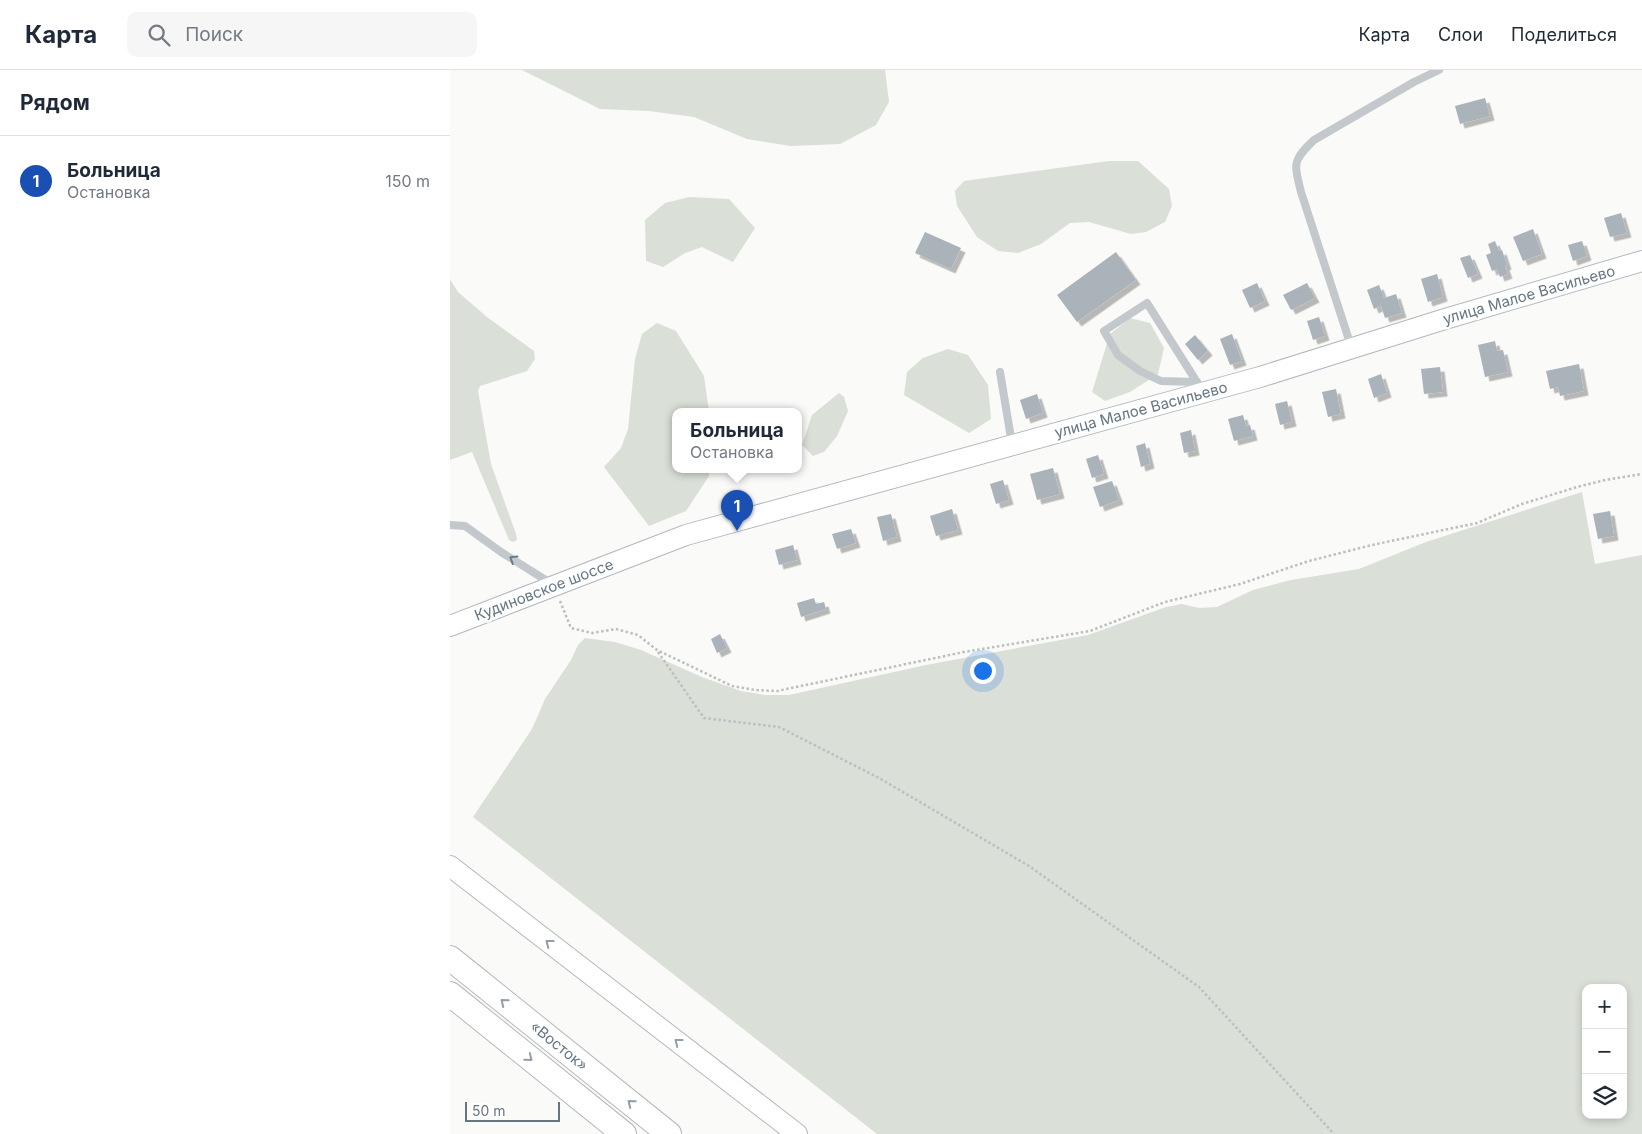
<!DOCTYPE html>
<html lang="ru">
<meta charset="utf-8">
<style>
body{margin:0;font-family:Inter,sans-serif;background:#f6f6f7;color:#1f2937}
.controls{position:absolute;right:15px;bottom:15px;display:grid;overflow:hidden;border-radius:10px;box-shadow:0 2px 8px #0003}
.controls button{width:45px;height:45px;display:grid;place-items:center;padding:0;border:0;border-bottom:1px solid #e0e1e3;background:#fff;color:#1f2937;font:25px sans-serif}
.scale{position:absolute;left:15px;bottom:12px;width:95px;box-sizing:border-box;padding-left:5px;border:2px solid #657683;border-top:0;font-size:14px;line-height:18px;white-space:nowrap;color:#657683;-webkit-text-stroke:4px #fff;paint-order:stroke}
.you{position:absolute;left:532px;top:600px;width:18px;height:18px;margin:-12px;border:4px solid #fff;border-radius:50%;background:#1a73e8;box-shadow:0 0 0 8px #1a73e833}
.badge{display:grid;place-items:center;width:32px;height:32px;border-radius:50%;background:#e4572e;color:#fff;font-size:16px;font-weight:700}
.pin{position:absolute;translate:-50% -41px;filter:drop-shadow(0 1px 2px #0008)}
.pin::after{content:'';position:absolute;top:26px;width:18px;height:15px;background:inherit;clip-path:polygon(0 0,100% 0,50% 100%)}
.popup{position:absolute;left:222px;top:338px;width:130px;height:65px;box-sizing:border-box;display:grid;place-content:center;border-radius:10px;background:#fff;filter:drop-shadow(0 1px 4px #0005);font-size:16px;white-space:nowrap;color:#747a83}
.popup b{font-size:19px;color:#1f2937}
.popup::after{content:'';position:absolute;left:50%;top:100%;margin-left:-10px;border:10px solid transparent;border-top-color:#fff}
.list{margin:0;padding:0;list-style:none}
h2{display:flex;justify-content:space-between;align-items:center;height:65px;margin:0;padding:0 20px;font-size:21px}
h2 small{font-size:16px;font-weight:400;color:#747a83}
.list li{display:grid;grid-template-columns:32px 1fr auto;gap:15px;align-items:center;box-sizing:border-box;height:90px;padding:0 20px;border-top:1px solid #e0e1e3}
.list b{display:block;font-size:19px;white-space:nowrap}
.list p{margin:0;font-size:16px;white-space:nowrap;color:#747a83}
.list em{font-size:16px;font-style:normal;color:#747a83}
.icon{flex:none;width:28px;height:28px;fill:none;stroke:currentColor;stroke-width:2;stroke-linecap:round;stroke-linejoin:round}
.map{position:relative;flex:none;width:1192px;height:1064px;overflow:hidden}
header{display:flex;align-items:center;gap:30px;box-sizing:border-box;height:70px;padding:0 25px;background:#fff;border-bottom:1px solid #e0e1e3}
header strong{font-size:24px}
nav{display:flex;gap:28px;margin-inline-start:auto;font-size:18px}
.search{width:350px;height:45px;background:#f6f6f7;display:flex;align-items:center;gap:12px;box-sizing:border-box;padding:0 18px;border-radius:10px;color:#747a83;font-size:19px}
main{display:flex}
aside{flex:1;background:#fff}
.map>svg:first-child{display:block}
</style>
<header>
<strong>Карта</strong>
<div class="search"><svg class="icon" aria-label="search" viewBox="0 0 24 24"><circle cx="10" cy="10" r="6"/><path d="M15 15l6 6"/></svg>Поиск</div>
<nav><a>Карта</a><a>Слои</a><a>Поделиться</a></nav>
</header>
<main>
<aside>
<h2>Рядом<small></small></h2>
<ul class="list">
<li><span class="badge" style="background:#1a4fb4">1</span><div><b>Больница</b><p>Остановка</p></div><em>150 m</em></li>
</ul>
</aside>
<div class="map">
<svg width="1192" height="1064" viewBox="0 0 1192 1064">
<defs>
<filter id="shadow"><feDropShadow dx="4.5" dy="4.5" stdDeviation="0" flood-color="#0004"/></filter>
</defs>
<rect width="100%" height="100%" fill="#fafaf8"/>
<!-- green -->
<g fill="#dadfd7" fill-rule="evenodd">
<polygon points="72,0 435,0 439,32 426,55 390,74 341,76 297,69 244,47 199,41 150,39"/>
<polygon points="659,91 688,91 719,119 722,136 715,152 696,162 681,164 639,152 620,153 591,174 568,183 548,181 527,167 507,136 505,121 514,111"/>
<polygon points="239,127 279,129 305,158 283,192 252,177 235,183 213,197 196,191 195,150 215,133"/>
<polygon points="0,209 8,222 37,247 84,281 85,289 77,301 30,316 28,321 41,394 66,464 67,470 63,472 59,470 22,382 0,390"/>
<polygon points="680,248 700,253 714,278 708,304 680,322 655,331 642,322 660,264"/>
<polygon points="207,253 226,261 254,306 259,342 226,342 226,400 259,400 259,406 236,441 199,456 154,397 171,378 178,359 185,289 192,264"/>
<polygon points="498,279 518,285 538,315 541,349 519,363 454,325 457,302 473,288"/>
<polygon points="389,323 394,327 398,341 387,366 374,382 363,386 352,375 362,345"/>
<path d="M1132,422L1145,494L1192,485V1064H427L23,747L82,659L95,629L121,590L128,575L135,568L165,572L191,580L252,607L291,621L315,625H339L476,595L638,565L716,537L732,534L749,538L767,537L803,520L841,510L909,499L976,472ZM1136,918H1173V1045H1136Z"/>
</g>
<!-- building -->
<g fill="#aab3b9" filter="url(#shadow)">
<polygon points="1035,28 1040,46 1010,54 1005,36"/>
<polygon points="1171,143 1177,163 1160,167 1154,148"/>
<polygon points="1083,159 1092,184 1073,191 1063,167"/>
<polygon points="475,162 511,178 501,199 465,183"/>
<polygon points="1045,171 1049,181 1052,180 1057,195 1055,196 1058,204 1050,207 1047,199 1042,201 1036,185 1041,183 1038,174"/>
<polygon points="1132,171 1137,186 1123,191 1118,175"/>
<polygon points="666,182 686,210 627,252 607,225"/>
<polygon points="1020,185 1028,204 1018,208 1010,188"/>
<polygon points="987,204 993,227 978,232 971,209"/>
<polygon points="807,213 815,231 800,238 792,220"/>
<polygon points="857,213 865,228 841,240 833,225"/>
<polygon points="929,215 934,228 946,224 952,243 935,248 931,236 924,239 917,220"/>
<polygon points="869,247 875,266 863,270 857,251"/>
<polygon points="782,264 792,291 780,295 770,269"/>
<polygon points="745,265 758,281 748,290 735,274"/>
<polygon points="1045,271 1047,281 1053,280 1058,302 1035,307 1028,275"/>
<polygon points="1129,294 1134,321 1110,326 1108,317 1100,319 1096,301"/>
<polygon points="990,297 993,322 974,324 971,299"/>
<polygon points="931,304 937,323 924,328 918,309"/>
<polygon points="886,319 891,344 878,347 872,322"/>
<polygon points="587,324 593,343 576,349 570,330"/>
<polygon points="837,331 842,352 830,355 825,334"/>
<polygon points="793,345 796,356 800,355 803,366 784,371 778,349"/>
<polygon points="741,360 745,381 734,383 730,363"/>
<polygon points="695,373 700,394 691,397 686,376"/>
<polygon points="648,385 654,404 642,408 636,389"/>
<polygon points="603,398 610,424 587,430 580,404"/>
<polygon points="553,410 559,430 546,434 540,414"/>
<polygon points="662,411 669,430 650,437 643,417"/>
<polygon points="502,439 508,460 486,466 480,446"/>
<polygon points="1160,441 1164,466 1148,469 1143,444"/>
<polygon points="441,444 447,467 433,471 427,447"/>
<polygon points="401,459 406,473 387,479 382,464"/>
<polygon points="343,475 347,490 329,495 325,480"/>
<polygon points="364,528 366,534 374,532 376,539 351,547 347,533"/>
<polygon points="270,564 277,578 267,583 261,569"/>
</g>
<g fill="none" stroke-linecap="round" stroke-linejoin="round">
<defs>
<g id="secondary">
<polyline points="0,556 236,465 810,307 995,249 1192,191"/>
<polyline points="0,796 347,1064"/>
</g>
<g id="trunk">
<polyline points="0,888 219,1064"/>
<polyline points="0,924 174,1064"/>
</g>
</defs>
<!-- secondary casing -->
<use href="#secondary" stroke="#b3babf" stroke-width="22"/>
<!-- trunk casing -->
<use href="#trunk" stroke="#b4b9bd" stroke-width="26"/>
<!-- path -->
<g stroke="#bbbfc2" stroke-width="2.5" stroke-dasharray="2.5 2.5" stroke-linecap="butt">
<polyline points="110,531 121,558 142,563 166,559 188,565 207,580 282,616 305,620 327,621 514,582 640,561 715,532 790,514 859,491 922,475 1027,453 1072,434 1127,417 1155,410 1192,404"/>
<polyline points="208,582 254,648 329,657 429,708 579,796 749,917 884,1064"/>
</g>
<!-- service -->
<g stroke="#c3c8cc" stroke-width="8">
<path d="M901,276L851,122C844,93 842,91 864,70L964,12L989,0"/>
<polyline points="550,302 562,374"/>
<polyline points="747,312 711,311 690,301 668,285 654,261 697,233 750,317 753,321"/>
<polyline points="0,455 15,456 51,482 102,514"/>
</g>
<!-- secondary -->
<use href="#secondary" stroke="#fff" stroke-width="20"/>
<!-- trunk -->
<use href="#trunk" stroke="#fff" stroke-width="24"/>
</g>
<!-- one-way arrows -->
<defs><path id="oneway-chevron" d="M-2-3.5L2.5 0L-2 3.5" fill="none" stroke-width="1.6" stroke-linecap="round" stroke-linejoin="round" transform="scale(1.25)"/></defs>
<use stroke="#6a7a87" href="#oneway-chevron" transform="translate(63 489) rotate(-148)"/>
<g stroke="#939fa8">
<use href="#oneway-chevron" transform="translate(99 873) rotate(-142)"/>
<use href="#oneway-chevron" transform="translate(54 932) rotate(-141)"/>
<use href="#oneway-chevron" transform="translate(228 972) rotate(-142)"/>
<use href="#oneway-chevron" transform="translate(79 988) rotate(39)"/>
<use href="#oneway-chevron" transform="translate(181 1033) rotate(-141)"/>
</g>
<g text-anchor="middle" stroke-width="5" stroke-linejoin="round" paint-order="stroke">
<!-- street labels -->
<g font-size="15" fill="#657683" stroke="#fff">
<text transform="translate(1079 225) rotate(-16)" y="5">улица Малое Васильево</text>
<text transform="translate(691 340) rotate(-15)" y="5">улица Малое Васильево</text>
<text transform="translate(94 520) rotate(-21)" y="5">Кудиновское шоссе</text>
<text transform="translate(109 976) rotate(39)" y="5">«Восток»</text>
</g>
</g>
</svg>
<div class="controls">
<button>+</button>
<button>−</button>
<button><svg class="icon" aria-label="layers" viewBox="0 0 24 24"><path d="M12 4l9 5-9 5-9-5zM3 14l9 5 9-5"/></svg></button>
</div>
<div class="scale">50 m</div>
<div class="you"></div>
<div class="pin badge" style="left:287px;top:461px;background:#1a4fb4">1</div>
<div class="popup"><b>Больница</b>Остановка</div>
</div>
</main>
